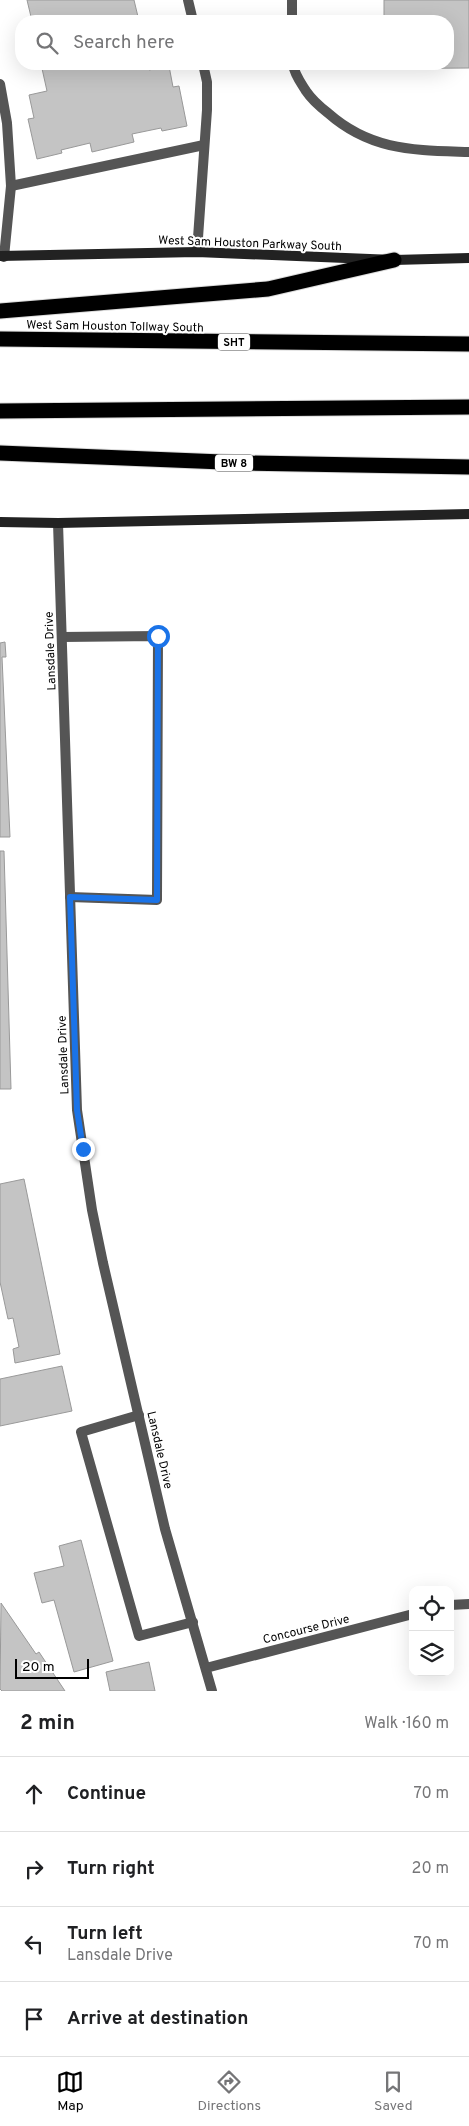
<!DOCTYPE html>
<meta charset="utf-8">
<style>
body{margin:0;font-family:Overpass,sans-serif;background:#f2f2f2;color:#202124}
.controls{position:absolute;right:15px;bottom:15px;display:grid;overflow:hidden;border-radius:10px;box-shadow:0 5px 20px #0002}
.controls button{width:45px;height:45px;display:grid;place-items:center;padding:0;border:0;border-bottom:1px solid #e0e0e0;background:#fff;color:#202124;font:25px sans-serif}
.scale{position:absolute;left:15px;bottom:12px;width:74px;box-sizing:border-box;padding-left:5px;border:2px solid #000;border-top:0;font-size:14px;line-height:18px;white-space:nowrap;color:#000;-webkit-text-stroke:4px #fff;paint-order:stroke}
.stop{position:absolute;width:15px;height:15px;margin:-11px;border:4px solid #1a73e8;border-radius:50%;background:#fff}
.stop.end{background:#1a73e8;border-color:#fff;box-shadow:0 1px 5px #0008}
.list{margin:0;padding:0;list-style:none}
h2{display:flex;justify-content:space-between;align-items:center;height:65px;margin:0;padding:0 20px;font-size:21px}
h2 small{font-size:16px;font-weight:400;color:#757577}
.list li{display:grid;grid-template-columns:32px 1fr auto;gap:15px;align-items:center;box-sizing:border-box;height:75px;padding:0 20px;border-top:1px solid #e0e0e0}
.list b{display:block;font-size:19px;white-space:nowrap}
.list p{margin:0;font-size:16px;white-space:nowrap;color:#757577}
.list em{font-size:16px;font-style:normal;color:#757577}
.icon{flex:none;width:28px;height:28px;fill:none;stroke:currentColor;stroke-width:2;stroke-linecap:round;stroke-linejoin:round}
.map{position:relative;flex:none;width:469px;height:1691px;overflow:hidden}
.search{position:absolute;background:#fff;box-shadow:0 5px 20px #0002;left:15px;right:15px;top:15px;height:55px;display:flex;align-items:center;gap:12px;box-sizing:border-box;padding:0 18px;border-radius:20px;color:#757577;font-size:19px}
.sheet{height:365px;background:#fff}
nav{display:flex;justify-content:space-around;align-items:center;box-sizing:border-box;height:70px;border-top:1px solid #e0e0e0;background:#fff;font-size:14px;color:#757577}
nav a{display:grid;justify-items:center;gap:2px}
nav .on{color:#000}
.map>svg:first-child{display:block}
</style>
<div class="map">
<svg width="469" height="1691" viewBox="0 0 469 1691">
<rect width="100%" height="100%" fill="#fff"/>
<!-- building -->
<g fill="#c4c4c4" stroke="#999">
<polygon points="27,0 134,0 139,21 32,21"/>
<polygon points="384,0 469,0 469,68 327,69 327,64 448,64 448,21 384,21"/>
<polygon points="41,64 148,64 149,70 169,66 173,87 179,86 187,126 162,131 161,128 132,134 134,142 92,152 90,143 61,150 62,153 37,159 28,119 34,118 29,95 47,91"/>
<polygon points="5,642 6,657 2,657 10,837 0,837 0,643"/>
<polygon points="0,851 4,851 11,1089 0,1089"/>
<polygon points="24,1179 60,1354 15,1363 13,1349 19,1347 13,1318 8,1319 0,1282 0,1184"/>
<polygon points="62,1366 72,1411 0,1426 0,1379"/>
<polygon points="81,1540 113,1661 74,1672 54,1600 42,1603 34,1573 64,1566 59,1546"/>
<polygon points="1,1603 36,1654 39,1652 65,1691 2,1691 0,1689"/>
<polygon points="149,1662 155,1691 110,1691 106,1672"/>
</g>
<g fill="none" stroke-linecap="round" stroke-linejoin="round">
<defs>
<g id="motorway">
<polyline points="0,311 268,289 394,260"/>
<polyline points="0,339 469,344"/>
<polyline points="0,411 469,407"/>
<polyline points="0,453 247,463 469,467"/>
</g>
</defs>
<!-- motorway casing -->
<use href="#motorway" stroke="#dbdbdb" stroke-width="17"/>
<!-- service -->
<g stroke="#555" stroke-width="10">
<polyline points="188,0 193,21"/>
<polyline points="292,0 292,21"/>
<path d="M293,64C294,74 301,83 306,91C312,100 319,106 328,113C371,151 414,150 469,152"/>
<polyline points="0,84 7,123 11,186 4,257"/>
<polyline points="11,186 204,145"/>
<polyline points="197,252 207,110 207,82 203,64"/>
<polyline points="62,637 158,636 157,900 70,897"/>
<polyline points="139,1415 81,1432 139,1636 193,1622"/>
</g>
<!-- tertiary -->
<g stroke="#555" stroke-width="10">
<polyline points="58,523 77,1110 92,1210 103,1263 165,1529 212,1691"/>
<polyline points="450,1605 469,1604"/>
<polyline points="206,1668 413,1614"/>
</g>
<!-- secondary -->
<g stroke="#222" stroke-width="10">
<polyline points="0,256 197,252 394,260 469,258"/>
<polyline points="0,522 58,523 469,514"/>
</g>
<!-- motorway -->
<use href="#motorway" stroke="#000" stroke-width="15"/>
</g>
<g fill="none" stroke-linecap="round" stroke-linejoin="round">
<!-- route -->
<polyline stroke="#1a73e8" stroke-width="6" points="83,1149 77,1110 70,897 157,900 158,636"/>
</g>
<g text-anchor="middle" stroke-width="4" stroke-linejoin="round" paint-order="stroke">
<!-- shield labels -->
<g fill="#fff" stroke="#4c4c4c" stroke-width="1">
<rect x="218" y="333.5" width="32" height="17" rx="4"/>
<rect x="215" y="454.5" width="38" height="17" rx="4"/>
</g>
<g font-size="11" font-weight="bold" fill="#000">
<text x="234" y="346">SHT</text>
<text x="234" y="467">BW 8</text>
</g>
<!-- street labels -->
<g font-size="12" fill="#000" stroke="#fff">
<text transform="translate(250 243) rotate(2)" y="4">West Sam Houston Parkway South</text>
<text transform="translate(115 326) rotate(1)" y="4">West Sam Houston Tollway South</text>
<text transform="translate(50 651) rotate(-92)" y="4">Lansdale Drive</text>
<text transform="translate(63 1055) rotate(-92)" y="4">Lansdale Drive</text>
<text transform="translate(160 1450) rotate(77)" y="4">Lansdale Drive</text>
<text transform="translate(306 1629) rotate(-14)" y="4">Concourse Drive</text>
</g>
</g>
</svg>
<div class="controls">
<button><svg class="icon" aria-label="locate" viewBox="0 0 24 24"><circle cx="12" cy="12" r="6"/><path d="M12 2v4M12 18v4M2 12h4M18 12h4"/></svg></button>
<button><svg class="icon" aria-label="layers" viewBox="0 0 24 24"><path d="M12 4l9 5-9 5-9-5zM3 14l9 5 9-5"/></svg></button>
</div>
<div class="scale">20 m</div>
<div class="stop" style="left:158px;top:636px"></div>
<div class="stop end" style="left:83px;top:1149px"></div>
<div class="search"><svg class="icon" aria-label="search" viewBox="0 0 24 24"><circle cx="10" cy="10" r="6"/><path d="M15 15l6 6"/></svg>Search here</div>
</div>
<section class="sheet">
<h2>2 min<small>Walk · 160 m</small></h2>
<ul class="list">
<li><svg class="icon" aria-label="ahead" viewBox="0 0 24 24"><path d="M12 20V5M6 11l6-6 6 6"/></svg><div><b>Continue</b></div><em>70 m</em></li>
<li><svg class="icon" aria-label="right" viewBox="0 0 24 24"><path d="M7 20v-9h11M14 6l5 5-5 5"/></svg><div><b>Turn right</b></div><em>20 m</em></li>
<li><svg class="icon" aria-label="left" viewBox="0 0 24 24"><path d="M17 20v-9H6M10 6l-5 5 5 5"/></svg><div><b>Turn left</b><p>Lansdale Drive</p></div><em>70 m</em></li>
<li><svg class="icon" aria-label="arrive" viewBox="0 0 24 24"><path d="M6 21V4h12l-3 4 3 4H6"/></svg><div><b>Arrive at destination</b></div></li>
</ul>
</section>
<nav>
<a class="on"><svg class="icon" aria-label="map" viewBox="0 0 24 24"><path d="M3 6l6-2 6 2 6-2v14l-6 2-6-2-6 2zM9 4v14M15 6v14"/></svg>Map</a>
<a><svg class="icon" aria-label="directions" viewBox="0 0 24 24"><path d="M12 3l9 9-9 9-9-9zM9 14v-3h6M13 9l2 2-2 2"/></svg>Directions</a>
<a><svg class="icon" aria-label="saved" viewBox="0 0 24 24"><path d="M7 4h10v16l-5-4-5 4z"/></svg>Saved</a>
</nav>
